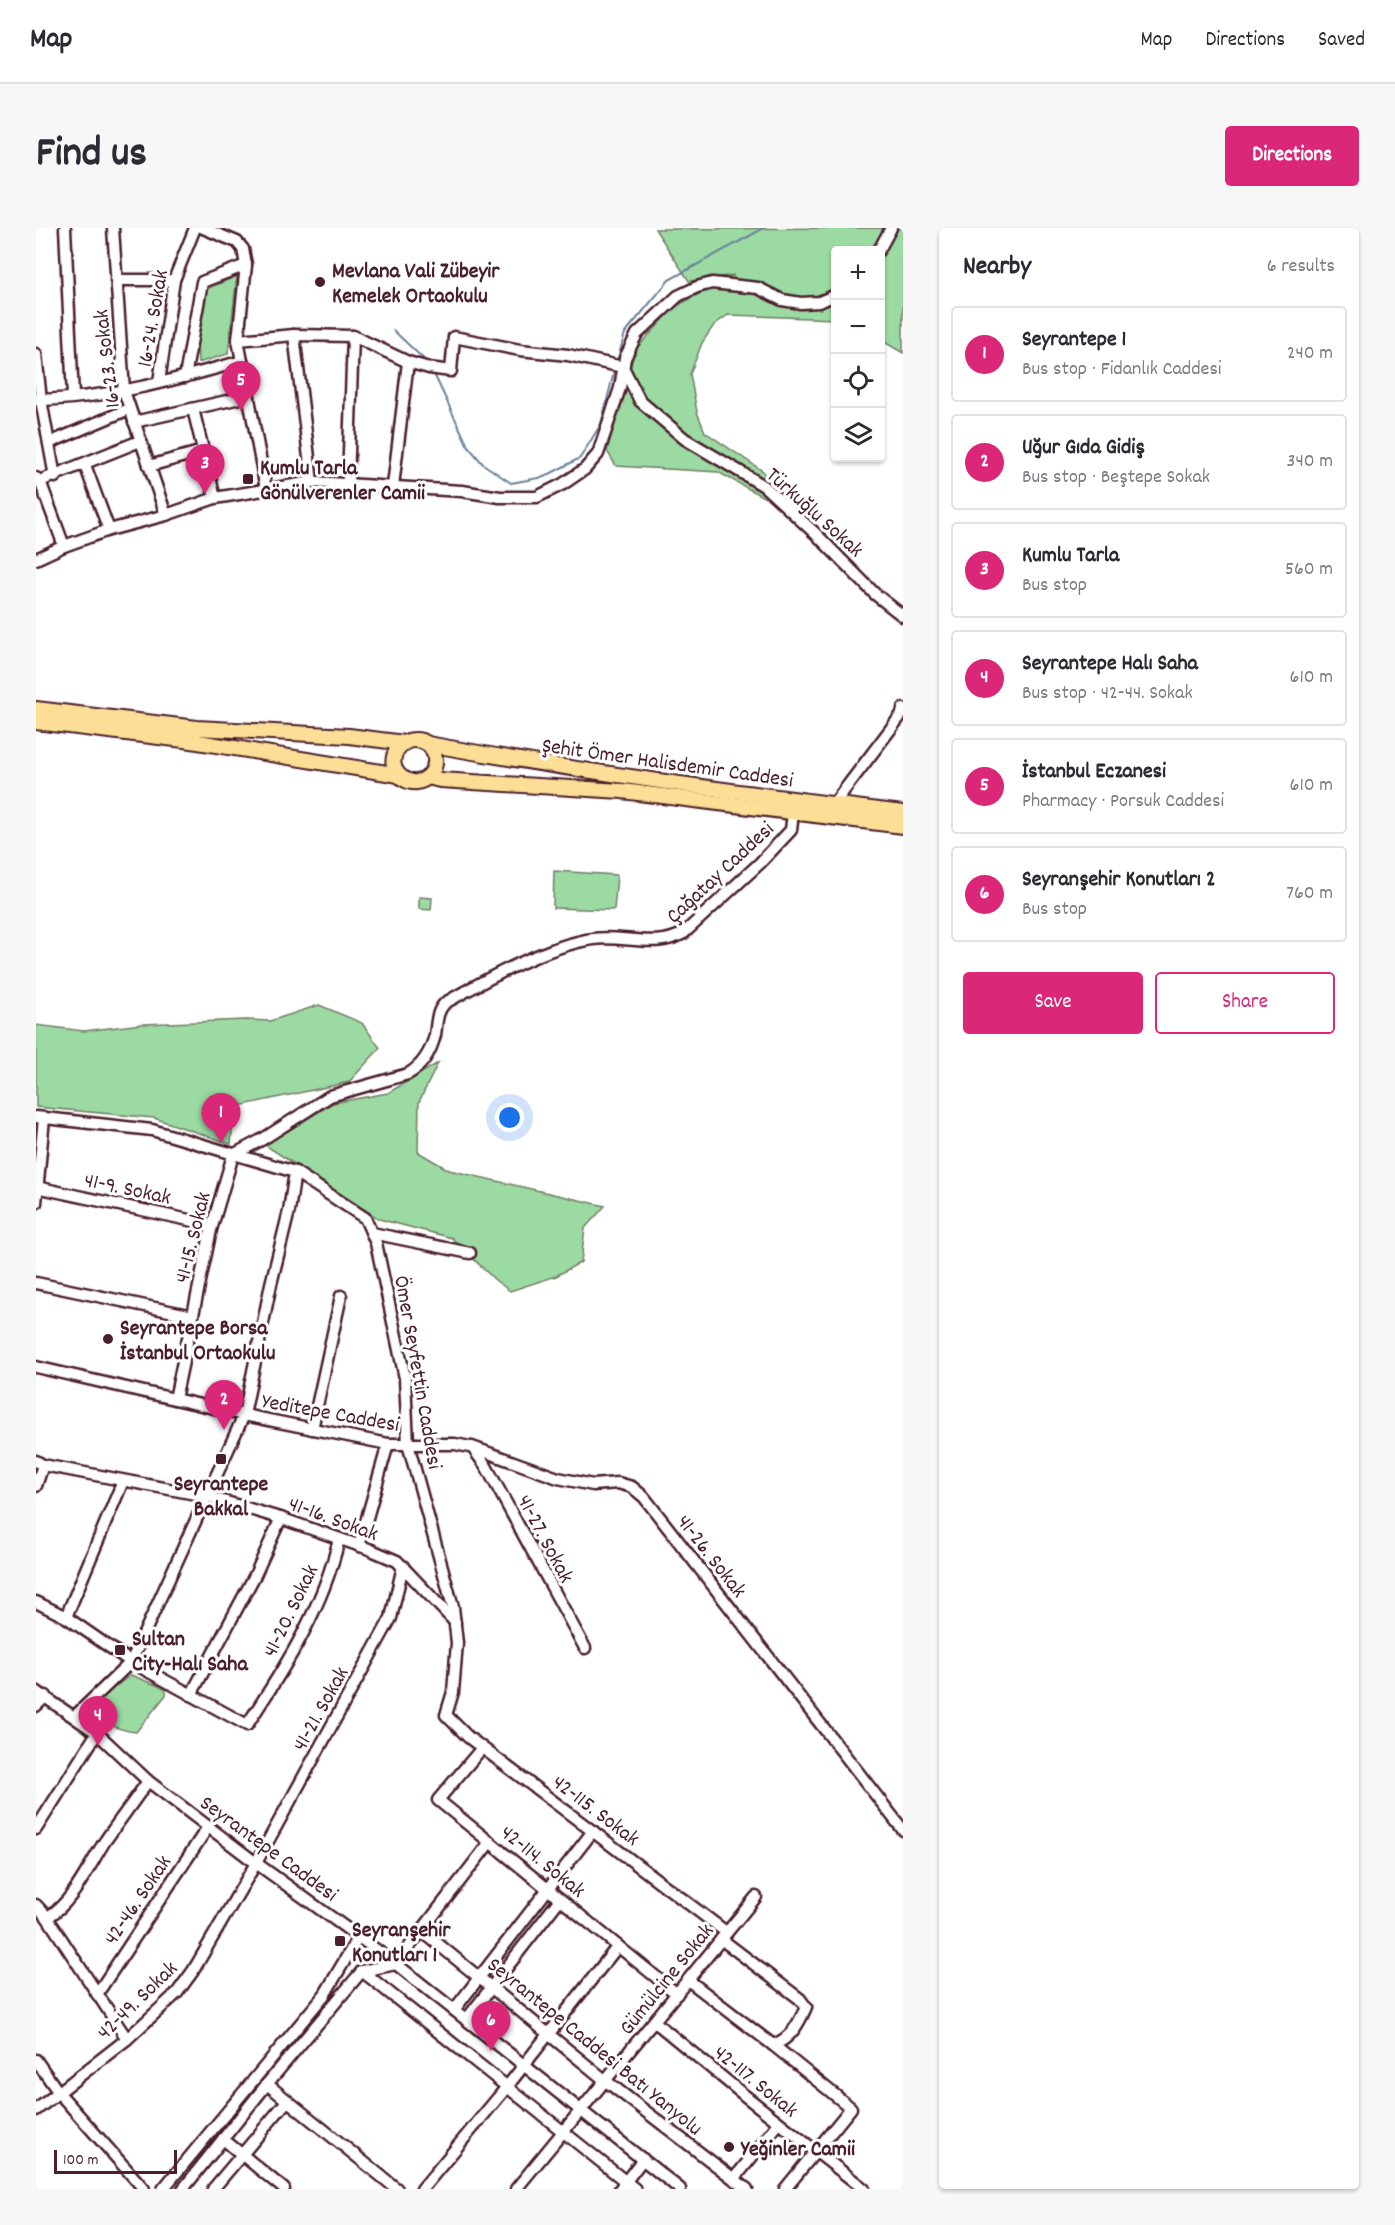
<!DOCTYPE html>
<meta charset="utf-8">
<style>
body{margin:0;font-family:Dekko,sans-serif;background:#f7f7f7;color:#2b2b33}
.controls{position:absolute;right:18px;top:18px;display:grid;overflow:hidden;border-radius:6px;box-shadow:0 2px 4px #0004}
.controls button{width:54px;height:54px;display:grid;place-items:center;padding:0;border:0;border-bottom:2px solid #e1e1e2;background:#fff;color:#2b2b33;font:30px sans-serif}
.scale{position:absolute;left:18px;bottom:15px;width:123px;box-sizing:border-box;padding-left:6px;border:3px solid #4a1f2b;border-top:0;font-size:16px;line-height:21px;white-space:nowrap;color:#4a1f2b;-webkit-text-stroke:4px #fff;paint-order:stroke}
.you{position:absolute;left:474px;top:890px;width:21px;height:21px;margin:-15px;border:4px solid #fff;border-radius:50%;background:#1a73e8;box-shadow:0 0 0 9px #1a73e833}
.badge{display:grid;place-items:center;width:39px;height:39px;border-radius:50%;background:#db2777;color:#fff;font-size:20px;font-weight:700}
.pin{position:absolute;translate:-50% -50px;filter:drop-shadow(0 2px 3px #0008)}
.pin::after{content:'';position:absolute;top:32px;width:21px;height:18px;background:inherit;clip-path:polygon(0 0,100% 0,50% 100%)}
.list{margin:0;padding:0;list-style:none}
h2{display:flex;justify-content:space-between;align-items:center;height:78px;margin:0;padding:0 24px;font-size:26px}
h2 small{font-size:20px;font-weight:400;color:#7c7c81}
.list li{display:grid;grid-template-columns:39px 1fr auto;gap:18px;align-items:center;box-sizing:border-box;height:96px;margin:0 12px 12px;padding:0 12px;border:2px solid #e1e1e2;border-radius:6px}
.list b{display:block;font-size:22px;white-space:nowrap}
.list p{margin:0;font-size:20px;white-space:nowrap;color:#7c7c81}
.list em{font-size:20px;font-style:normal;color:#7c7c81}
.actions{display:flex;gap:12px;padding:18px 24px}
.actions a{flex:1;padding:14px 0;border:2px solid #db2777;border-radius:6px;text-align:center;font-size:21px;color:#db2777}
.actions .main{background:#db2777;color:#fff}
.icon{flex:none;width:33px;height:33px;fill:none;stroke:currentColor;stroke-width:2;stroke-linecap:round;stroke-linejoin:round}
.map{position:relative;flex:none;width:867px;height:1961px;overflow:hidden;border-radius:6px}
header{display:flex;align-items:center;gap:36px;box-sizing:border-box;height:84px;padding:0 30px;background:#fff;border-bottom:2px solid #e1e1e2}
header strong{font-size:28px}
nav{display:flex;gap:33px;margin-inline-start:auto;font-size:21px}
.intro{display:flex;align-items:center;justify-content:space-between;box-sizing:border-box;height:144px;padding:0 36px}
h1{margin:0;font-size:42px}
.button{padding:15px 27px;border-radius:6px;background:#db2777;color:#fff;font-size:21px;font-weight:700}
main{display:flex;gap:36px;padding:0 36px}
aside{flex:1;background:#fff;border-radius:6px;box-shadow:0 2px 4px #0004}
.map>svg:first-child{display:block}
</style>
<header>
<strong>Map</strong>
<nav><a>Map</a><a>Directions</a><a>Saved</a></nav>
</header>
<div class="intro"><h1>Find us</h1><a class="button">Directions</a></div>
<main>
<div class="map">
<svg width="867" height="1961" viewBox="0 0 867 1961">
<rect width="100%" height="100%" fill="#fff"/>
<filter id="ink" filterUnits="userSpaceOnUse"><feTurbulence type="fractalNoise" baseFrequency=".0167" numOctaves="2"/><feDisplacementMap in="SourceGraphic" scale="12" xChannelSelector="R" yChannelSelector="G"/><feConvolveMatrix kernelMatrix="1 2 1 2 8 2 1 2 1" color-interpolation-filters="sRGB"/></filter>
<g filter="url(#ink)">
<!-- green -->
<g fill="#9bdaa2" stroke="#727c66" stroke-width="1.5">
<polygon points="867,0 867,125 845,112 844,22 800,22 799,91 692,87 678,97 666,115 654,146 661,184 669,204 728,244 729,270 682,244 580,238 571,223 599,122 639,79 698,47 653,53 619,1"/>
<polygon points="201,48 192,126 162,135 161,111 168,62"/>
<polygon points="518,643 581,647 578,682 517,680"/>
<polygon points="383,669 396,670 395,682 383,681"/>
<polygon points="283,777 326,795 344,820 313,854 198,879 195,916 118,890 0,879 0,797 48,803 106,796 210,792 234,793"/>
<polygon points="402,835 383,874 382,924 413,942 569,978 549,1000 545,1034 520,1048 474,1063 459,1052 416,1010 343,991 229,917 297,875 352,865"/>
<path d="M95,1447L130,1461V1467L100,1504C85,1503 57,1492 52,1478Z"/>
</g>
<g fill="none" stroke-linecap="round" stroke-linejoin="round">
<!-- stream -->
<g stroke="#6a8398" stroke-width="2">
<polyline points="357,102 395,138"/>
<polyline points="581,134 589,105 633,52 728,0"/>
<polyline points="398,146 432,218 447,236 475,255 508,249 544,230 565,196 579,140"/>
</g>
<defs>
<g id="minor">
<polyline points="29,0 37,169"/>
<polyline points="77,0 88,163 130,287"/>
<polyline points="167,0 201,14 207,21 210,37 202,112 230,261"/>
<polyline points="843,22 855,0"/>
<polyline points="80,52 138,52"/>
<polyline points="258,107 276,254"/>
<polyline points="202,112 258,107 317,108 372,134 393,140 415,143 418,109 484,122 532,127 587,139 604,173 649,211 728,258 781,307 839,366 867,388"/>
<polyline points="0,126 5,172 19,249"/>
<polyline points="149,149 166,54 210,37"/>
<polyline points="123,154 138,52 159,0"/>
<path d="M0,172C70,171 139,152 206,133"/>
<polyline points="157,181 179,270"/>
<polyline points="98,194 213,168"/>
<polyline points="13,215 93,181"/>
<polyline points="49,237 73,302"/>
<polyline points="113,238 167,223"/>
<polyline points="0,250 4,253 104,213"/>
<polyline points="4,253 28,318"/>
<polyline points="312,254 317,108"/>
<polyline points="357,258 372,134"/>
<polyline points="0,331 28,318 73,302 130,287 179,270 276,254 426,263 464,269 501,269 527,256 549,241 562,226 584,160 589,130 601,106 642,68 661,59 676,55 722,60 746,72 765,75 783,74 800,67"/>
<polyline points="797,577 866,486 867,481"/>
<polyline points="0,889 116,902 259,944 329,990 340,1015 369,1150 372,1216 417,1379 421,1415 417,1464 410,1487 432,1509 690,1704"/>
<path d="M197,927L227,911L294,868L372,846C386,838 395,823 399,807C401,795 400,784 409,775C449,752 512,717 557,711C589,707 620,721 648,705L724,635L755,602L757,585"/>
<polyline points="0,959 176,997"/>
<polyline points="0,975 8,890"/>
<polyline points="336,1005 434,1025"/>
<polyline points="0,1055 157,1088"/>
<polyline points="0,1139 208,1187 352,1216 419,1216 439,1220 522,1250 557,1257 582,1255 596,1259 608,1269 867,1602"/>
<polyline points="139,1171 175,1002 197,927"/>
<polyline points="276,1201 305,1068"/>
<polyline points="436,1219 450,1238 549,1420"/>
<polyline points="0,1233 7,1237 170,1268 247,1291 333,1321 361,1333 419,1394"/>
<polyline points="0,1258 7,1237"/>
<polyline points="323,1318 352,1216"/>
<path d="M0,1374L30,1389L95,1434L211,1497C250,1438 287,1380 303,1311"/>
<polyline points="30,1389 87,1253"/>
<polyline points="0,1463 61,1505 112,1553 220,1635 360,1736 644,1961"/>
<polyline points="155,1467 219,1347 245,1290"/>
<polyline points="0,1478 10,1468"/>
<polyline points="39,1488 95,1434 208,1187 235,1056 253,983 259,944"/>
<polyline points="446,1520 402,1572 641,1766"/>
<polyline points="0,1601 61,1505"/>
<polyline points="0,1677 11,1689 91,1811"/>
<path d="M11,1689C35,1678 54,1636 69,1613C83,1593 98,1573 112,1553"/>
<polyline points="386,1703 570,1853 711,1961"/>
<path d="M685,1711L764,1771L770,1779C763,1795 755,1811 737,1817"/>
<polyline points="326,1743 599,1961"/>
<polyline points="652,1752 737,1817 815,1880 749,1961"/>
<polyline points="61,1766 172,1599"/>
<polyline points="418,1782 557,1603"/>
<polyline points="430,1792 524,1671"/>
<polyline points="619,1794 708,1867 828,1961"/>
<polyline points="0,1832 23,1865 108,1961"/>
<polyline points="231,1856 361,1961"/>
<polyline points="0,1882 91,1811 141,1765 157,1743 220,1635 355,1390 367,1338"/>
<polyline points="187,1911 248,1961"/>
<polyline points="698,1951 743,1895"/>
<polyline points="127,1961 289,1766 323,1708"/>
<polyline points="147,1961 231,1856 326,1743 360,1736 454,1614"/>
<polyline points="177,1961 251,1873"/>
<polyline points="386,1961 470,1860 582,1718"/>
<polyline points="480,1961 720,1669"/>
<polyline points="584,1961 607,1931"/>
</g>
<g id="major">
<polyline points="0,481 161,500 313,508 368,515"/>
<polyline points="0,494 156,513 363,547"/>
<path d="M392,516C412,537 386,566 365,549C345,532 368,501 392,516C550,545 708,565 867,585"/>
<polyline points="392,549 404,552 586,563 867,598"/>
</g>
</defs>
<!-- minor casing -->
<use href="#minor" stroke="#4a1f2b" stroke-width="15"/>
<!-- major casing -->
<use href="#major" stroke="#4a1f2b" stroke-width="18"/>
<!-- minor -->
<use href="#minor" stroke="#fff" stroke-width="10"/>
<!-- major -->
<use href="#major" stroke="#fcde96" stroke-width="14"/>
</g>
</g>
<!-- markers -->
<g fill="#4a1f2b" stroke="#fff" stroke-width="2">
<circle cx="284" cy="54" r="6"/>
<rect x="206" y="245" width="12" height="12" rx="3"/>
<circle cx="72" cy="1111" r="6"/>
<rect x="179" y="1225" width="12" height="12" rx="3"/>
<rect x="78" y="1416" width="12" height="12" rx="3"/>
<rect x="298" y="1707" width="12" height="12" rx="3"/>
<circle cx="693" cy="1919" r="6"/>
</g>
<g text-anchor="middle" stroke-width="6" stroke-linejoin="round" paint-order="stroke">
<!-- poi labels -->
<g font-size="22" font-weight="bold" fill="#4a1f2b" stroke="#fff" text-anchor="start">
<text x="296" y="49">Mevlana Vali Zübeyir<tspan x="296" dy="25">Kemelek Ortaokulu</tspan></text>
<text x="224" y="246">Kumlu Tarla<tspan x="224" dy="25">Gönülverenler Camii</tspan></text>
<text x="84" y="1106">Seyrantepe Borsa<tspan x="84" dy="25">İstanbul Ortaokulu</tspan></text>
<text x="185" y="1262" text-anchor="middle">Seyrantepe<tspan x="185" dy="25">Bakkal</tspan></text>
<text x="96" y="1417">Sultan<tspan x="96" dy="25">City-Halı Saha</tspan></text>
<text x="316" y="1708">Seyranşehir<tspan x="316" dy="25">Konutları 1</tspan></text>
<text x="705" y="1927">Yeğinler Camii</text>
</g>
<!-- street labels -->
<g font-size="22" fill="#4a1f2b" stroke="#fff">
<text transform="translate(115 90) rotate(-80)" y="8">16-24. Sokak</text>
<text transform="translate(69 131) rotate(-97)" y="8">16-23. Sokak</text>
<text transform="translate(780 283) rotate(42)" y="8">Türkuğlu Sokak</text>
<text transform="translate(632 533) rotate(8)" y="8">Şehit Ömer Halisdemir Caddesi</text>
<text transform="translate(683 643) rotate(-43)" y="8">Çağatay Caddesi</text>
<text transform="translate(92 959) rotate(12)" y="8">41-9. Sokak</text>
<text transform="translate(155 1009) rotate(-76)" y="8">41-15. Sokak</text>
<text transform="translate(384 1144) rotate(80)" y="8">Ömer Seyfettin Caddesi</text>
<text transform="translate(295 1183) rotate(10)" y="8">Yeditepe Caddesi</text>
<text transform="translate(298 1289) rotate(20)" y="8">41-16. Sokak</text>
<text transform="translate(511 1310) rotate(62)" y="8">41-27. Sokak</text>
<text transform="translate(677 1327) rotate(52)" y="8">41-26. Sokak</text>
<text transform="translate(253 1382) rotate(-64)" y="8">41-20. Sokak</text>
<text transform="translate(283 1480) rotate(-61)" y="8">41-21. Sokak</text>
<text transform="translate(561 1581) rotate(37)" y="8">42-115. Sokak</text>
<text transform="translate(234 1619) rotate(36)" y="8">Seyrantepe Caddesi</text>
<text transform="translate(508 1632) rotate(39)" y="8">42-114. Sokak</text>
<text transform="translate(100 1671) rotate(-56)" y="8">42-46. Sokak</text>
<text transform="translate(629 1750) rotate(-51)" y="8">Gümülcine Sokak</text>
<text transform="translate(100 1771) rotate(-44)" y="8">42-49. Sokak</text>
<text transform="translate(560 1817) rotate(39)" y="8">Seyrantepe Caddesi Batı Yanyolu</text>
<text transform="translate(721 1852) rotate(39)" y="8">42-117. Sokak</text>
</g>
</g>
</svg>
<div class="controls">
<button>+</button>
<button>−</button>
<button><svg class="icon" aria-label="locate" viewBox="0 0 24 24"><circle cx="12" cy="12" r="6"/><path d="M12 2v4M12 18v4M2 12h4M18 12h4"/></svg></button>
<button><svg class="icon" aria-label="layers" viewBox="0 0 24 24"><path d="M12 4l9 5-9 5-9-5zM3 14l9 5 9-5"/></svg></button>
</div>
<div class="scale">100 m</div>
<div class="you"></div>
<div class="pin badge" style="left:185px;top:915px">1</div>
<div class="pin badge" style="left:188px;top:1202px">2</div>
<div class="pin badge" style="left:169px;top:266px">3</div>
<div class="pin badge" style="left:62px;top:1518px">4</div>
<div class="pin badge" style="left:205px;top:183px">5</div>
<div class="pin badge" style="left:455px;top:1823px">6</div>
</div>
<aside>
<h2>Nearby<small>6 results</small></h2>
<ul class="list">
<li><span class="badge">1</span><div><b>Seyrantepe 1</b><p>Bus stop · Fidanlık Caddesi</p></div><em>240 m</em></li>
<li><span class="badge">2</span><div><b>Uğur Gıda Gidiş</b><p>Bus stop · Beştepe Sokak</p></div><em>340 m</em></li>
<li><span class="badge">3</span><div><b>Kumlu Tarla</b><p>Bus stop</p></div><em>560 m</em></li>
<li><span class="badge">4</span><div><b>Seyrantepe Halı Saha</b><p>Bus stop · 42-44. Sokak</p></div><em>610 m</em></li>
<li><span class="badge">5</span><div><b>İstanbul Eczanesi</b><p>Pharmacy · Porsuk Caddesi</p></div><em>610 m</em></li>
<li><span class="badge">6</span><div><b>Seyranşehir Konutları 2</b><p>Bus stop</p></div><em>760 m</em></li>
</ul>
<div class="actions"><a class="main">Save</a><a>Share</a></div>
</aside>
</main>
